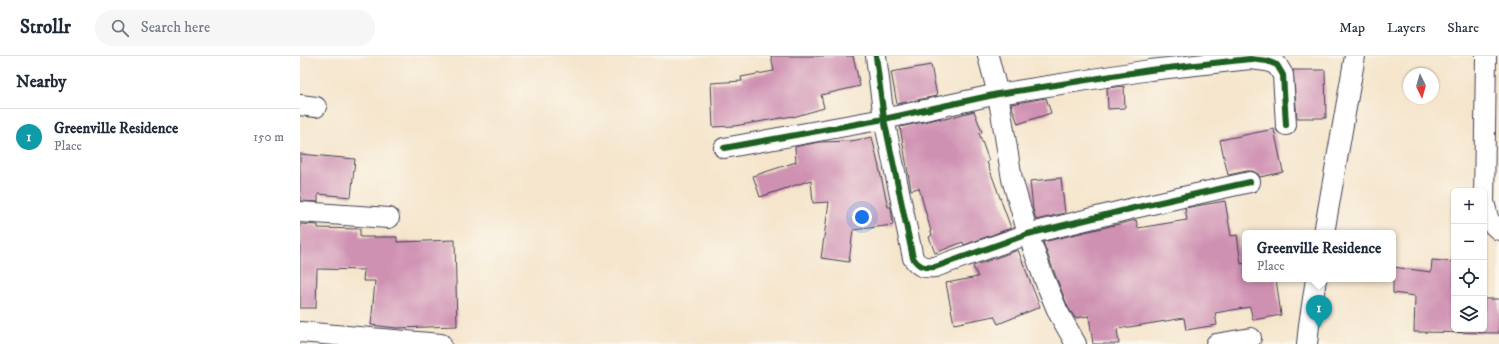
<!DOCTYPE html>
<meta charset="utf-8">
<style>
body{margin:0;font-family:"IM FELL DW Pica",serif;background:#f6f6f7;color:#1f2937}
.controls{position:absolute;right:12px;bottom:12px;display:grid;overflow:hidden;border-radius:6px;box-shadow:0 1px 3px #0004}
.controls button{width:36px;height:36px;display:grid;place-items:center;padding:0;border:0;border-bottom:1px solid #e0e1e3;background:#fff;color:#1f2937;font:20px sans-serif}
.compass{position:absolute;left:1103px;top:12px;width:36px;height:36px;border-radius:50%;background:#fff;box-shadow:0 1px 3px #0004;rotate:175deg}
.you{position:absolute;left:562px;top:161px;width:14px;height:14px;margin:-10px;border:3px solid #fff;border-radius:50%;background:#1a73e8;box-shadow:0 0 0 6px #1a73e833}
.badge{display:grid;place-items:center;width:26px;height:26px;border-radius:50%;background:#d1495b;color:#fff;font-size:13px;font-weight:700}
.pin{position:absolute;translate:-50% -33px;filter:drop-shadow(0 1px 2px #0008)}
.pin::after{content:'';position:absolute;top:21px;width:14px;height:12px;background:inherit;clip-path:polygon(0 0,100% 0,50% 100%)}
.popup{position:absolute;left:942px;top:174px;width:154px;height:52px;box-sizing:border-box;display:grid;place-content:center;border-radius:6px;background:#fff;filter:drop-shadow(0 1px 3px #0005);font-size:13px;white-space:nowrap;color:#747a83}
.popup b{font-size:15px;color:#1f2937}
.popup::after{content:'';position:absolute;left:50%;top:100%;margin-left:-8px;border:8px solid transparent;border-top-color:#fff}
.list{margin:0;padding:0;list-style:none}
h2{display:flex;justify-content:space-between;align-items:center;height:52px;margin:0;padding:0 16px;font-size:17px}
h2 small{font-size:13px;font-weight:400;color:#747a83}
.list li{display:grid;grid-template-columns:26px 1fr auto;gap:12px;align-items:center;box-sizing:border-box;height:56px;padding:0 16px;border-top:1px solid #e0e1e3}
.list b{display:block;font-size:15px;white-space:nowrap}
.list p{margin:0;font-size:13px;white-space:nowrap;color:#747a83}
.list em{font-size:13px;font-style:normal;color:#747a83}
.icon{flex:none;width:22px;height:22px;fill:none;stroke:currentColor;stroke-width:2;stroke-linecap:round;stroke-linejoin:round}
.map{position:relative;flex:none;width:1199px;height:288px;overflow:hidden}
header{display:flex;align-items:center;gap:24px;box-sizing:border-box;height:56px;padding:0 20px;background:#fff;border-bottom:1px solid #e0e1e3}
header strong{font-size:19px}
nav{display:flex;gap:22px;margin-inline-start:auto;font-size:14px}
.search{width:280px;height:36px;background:#f6f6f7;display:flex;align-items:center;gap:10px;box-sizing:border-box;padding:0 14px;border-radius:22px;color:#747a83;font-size:15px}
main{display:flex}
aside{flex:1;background:#fff}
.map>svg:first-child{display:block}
</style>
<header>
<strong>Strollr</strong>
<div class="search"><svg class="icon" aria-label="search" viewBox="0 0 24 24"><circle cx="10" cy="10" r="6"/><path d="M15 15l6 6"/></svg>Search here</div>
<nav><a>Map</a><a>Layers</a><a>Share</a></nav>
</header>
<main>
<aside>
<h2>Nearby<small></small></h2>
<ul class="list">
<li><span class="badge" style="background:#0f9aa8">1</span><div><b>Greenville Residence</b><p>Place</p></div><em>150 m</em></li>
</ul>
</aside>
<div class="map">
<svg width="1199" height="288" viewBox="0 0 1199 288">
<rect width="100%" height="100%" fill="#fbf7ec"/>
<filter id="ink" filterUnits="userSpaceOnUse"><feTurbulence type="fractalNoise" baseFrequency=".025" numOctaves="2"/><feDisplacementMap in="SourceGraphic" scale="8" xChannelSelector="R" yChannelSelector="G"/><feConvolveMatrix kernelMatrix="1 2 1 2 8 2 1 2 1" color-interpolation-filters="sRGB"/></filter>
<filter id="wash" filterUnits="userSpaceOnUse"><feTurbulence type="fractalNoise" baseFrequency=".012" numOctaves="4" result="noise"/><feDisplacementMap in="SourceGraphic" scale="16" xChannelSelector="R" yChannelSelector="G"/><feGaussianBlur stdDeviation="0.9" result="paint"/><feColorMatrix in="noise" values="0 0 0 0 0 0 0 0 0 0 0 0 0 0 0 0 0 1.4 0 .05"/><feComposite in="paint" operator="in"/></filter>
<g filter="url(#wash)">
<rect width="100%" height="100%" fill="#f5e5cc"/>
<g id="blocks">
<!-- building -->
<g fill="#cf91b2">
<polygon points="471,0 553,0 560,30 521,39 524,52 493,61 493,60 434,70 413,71 411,27 442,25 441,21 474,15"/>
<polygon points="631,9 637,40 597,48 591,16"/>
<polygon points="993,14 1025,14 1026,62 997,62"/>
<polygon points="824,30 825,52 808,53 807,32"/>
<polygon points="746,42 751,57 718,68 711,48"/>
<polygon points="674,55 682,76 679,77 689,105 687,106 711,172 664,189 663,186 635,197 629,181 632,179 619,132 611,134 600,71 641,62 641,64"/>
<polygon points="974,73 983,116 960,121 958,118 953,115 947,115 928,119 920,84"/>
<polygon points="572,81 588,151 591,151 593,169 553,174 549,206 521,202 529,146 513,147 511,124 460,141 453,120 496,106 495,91 519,86 551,85"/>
<polygon points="0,98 55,103 51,141 18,138 18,146 0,145"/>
<polygon points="761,122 765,157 736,164 733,153 730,125"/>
<polygon points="925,145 931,180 937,179 941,208 945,207 945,223 976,223 981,259 953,264 950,251 915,257 917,269 886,274 884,262 817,273 819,288 793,288 789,260 775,262 768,251 754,216 743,186 836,164 838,172 887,164 885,152"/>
<polygon points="0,168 18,169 18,172 60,173 60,181 97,181 97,186 155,184 157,270 97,272 71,269 75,225 63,225 64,214 17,213 16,252 0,252"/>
<polygon points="718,194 740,251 698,268 694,260 654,268 646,227 678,221 673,210"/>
<polygon points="1132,204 1154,206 1154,273 1184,273 1184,243 1199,243 1199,277 1114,276 1115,240 1093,237 1093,211 1131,216"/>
</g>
</g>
</g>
<g filter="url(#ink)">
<use href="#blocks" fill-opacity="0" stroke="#423f51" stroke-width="1"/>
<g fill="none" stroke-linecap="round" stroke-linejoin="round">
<defs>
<g id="street">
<path d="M576,0L584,63L613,202C619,211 624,212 635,211L728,178L834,152L950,126"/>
<polyline points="688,0 698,38 712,123 728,178 743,220 758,256 776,288"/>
<polyline points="1186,0 1184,146 1189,165 1199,174"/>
<polyline points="0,49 16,51"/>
<polyline points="424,92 584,63 698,38 850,14 950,3 967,5 977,9 983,19 986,69"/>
<polyline points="0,156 89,162"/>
<polyline points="1024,177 1055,0"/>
<polyline points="0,276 141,288"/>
<polyline points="916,288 951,282"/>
<polyline points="1007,288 1009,269 1016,223"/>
</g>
</defs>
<!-- street casing -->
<use href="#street" stroke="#423f51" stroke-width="22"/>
<!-- street -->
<use href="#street" stroke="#fff" stroke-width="20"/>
<defs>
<g id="cycleway">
<path d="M576,0L584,63L613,202C619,211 624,212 635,211L728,178L834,152L950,126"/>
<polyline points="424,92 584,63 698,38 850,14 950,3 967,5 977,9 983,19 986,69"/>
</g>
</defs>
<!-- cycleway casing -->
<use href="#cycleway" stroke="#fbf7ec" stroke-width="8"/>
<!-- cycleway -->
<use href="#cycleway" stroke="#1b5e20" stroke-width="6"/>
</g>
</g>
</svg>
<div class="controls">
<button>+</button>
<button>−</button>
<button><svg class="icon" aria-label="locate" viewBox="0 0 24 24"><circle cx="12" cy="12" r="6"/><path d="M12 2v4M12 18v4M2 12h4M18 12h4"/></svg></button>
<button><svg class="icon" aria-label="layers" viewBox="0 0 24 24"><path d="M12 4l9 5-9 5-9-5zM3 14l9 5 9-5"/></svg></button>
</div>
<svg class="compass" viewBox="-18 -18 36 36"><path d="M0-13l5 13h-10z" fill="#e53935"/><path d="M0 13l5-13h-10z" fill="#747a83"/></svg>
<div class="you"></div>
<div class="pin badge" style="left:1019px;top:272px;background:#0f9aa8">1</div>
<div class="popup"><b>Greenville Residence</b>Place</div>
</div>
</main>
